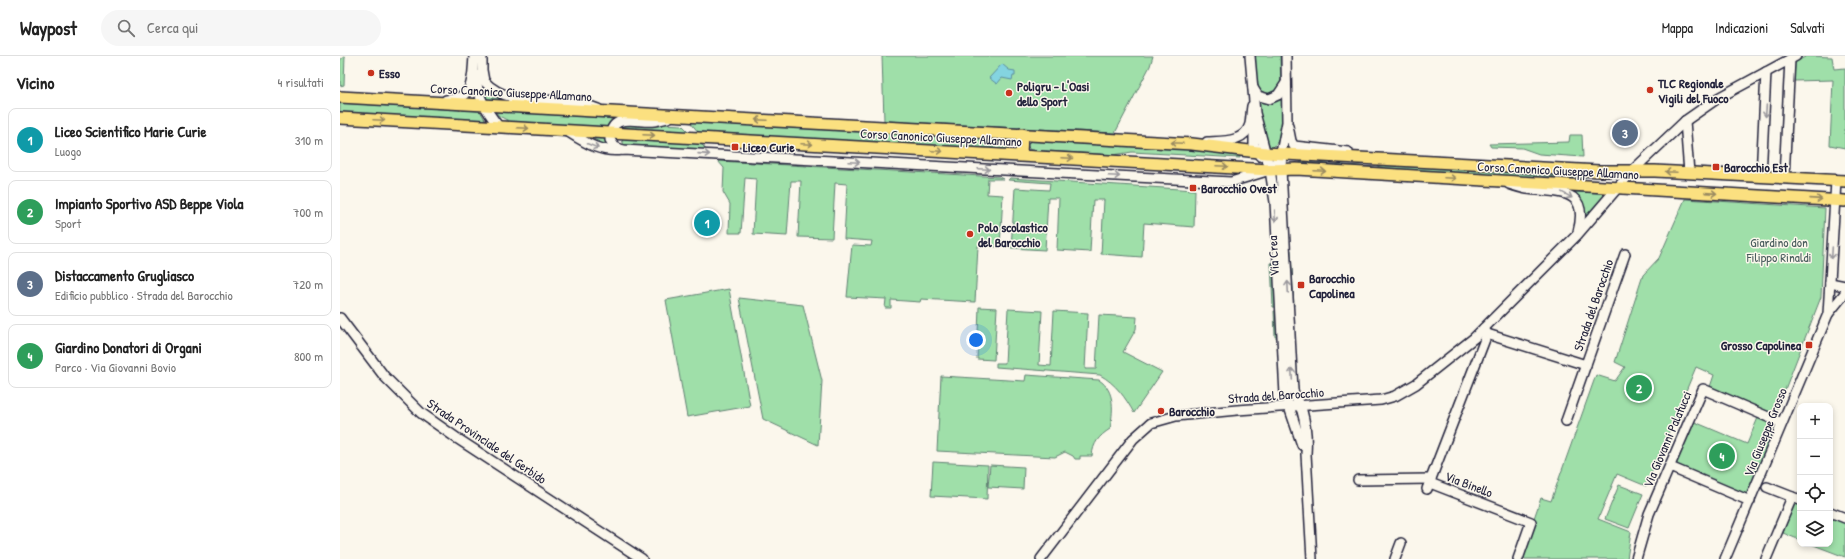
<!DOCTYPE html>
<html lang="it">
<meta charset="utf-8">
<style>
body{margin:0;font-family:"Patrick Hand",sans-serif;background:#f6f6f6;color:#222}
.controls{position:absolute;right:12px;bottom:12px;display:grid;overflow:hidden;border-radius:8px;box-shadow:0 2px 6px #0003}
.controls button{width:36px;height:36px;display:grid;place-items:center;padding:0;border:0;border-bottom:1px solid #e0e0e0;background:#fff;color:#222;font:20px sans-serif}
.you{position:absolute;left:636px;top:284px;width:14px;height:14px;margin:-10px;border:3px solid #fff;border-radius:50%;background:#1a73e8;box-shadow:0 0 0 6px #1a73e833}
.badge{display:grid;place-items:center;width:26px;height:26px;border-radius:50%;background:#7c3aed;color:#fff;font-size:13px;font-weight:700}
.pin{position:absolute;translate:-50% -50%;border:2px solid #fff;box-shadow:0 1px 4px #0006}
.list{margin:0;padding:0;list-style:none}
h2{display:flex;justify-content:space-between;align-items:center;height:52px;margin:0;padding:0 16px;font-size:17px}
h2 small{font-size:13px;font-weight:400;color:#767676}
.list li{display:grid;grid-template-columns:26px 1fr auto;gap:12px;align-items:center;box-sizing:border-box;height:64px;margin:0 8px 8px;padding:0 8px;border:1px solid #e0e0e0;border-radius:8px}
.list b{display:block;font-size:15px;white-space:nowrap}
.list p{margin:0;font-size:13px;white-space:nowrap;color:#767676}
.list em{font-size:13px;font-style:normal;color:#767676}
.icon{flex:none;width:22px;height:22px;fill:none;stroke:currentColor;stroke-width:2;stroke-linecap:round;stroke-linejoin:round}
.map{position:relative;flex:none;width:1505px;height:503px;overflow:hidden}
header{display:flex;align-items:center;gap:24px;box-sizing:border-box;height:56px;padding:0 20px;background:#fff;border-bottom:1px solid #e0e0e0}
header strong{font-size:19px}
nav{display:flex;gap:22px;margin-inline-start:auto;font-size:14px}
.search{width:280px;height:36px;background:#f6f6f6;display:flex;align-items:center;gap:10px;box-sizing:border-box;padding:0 14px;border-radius:22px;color:#767676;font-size:15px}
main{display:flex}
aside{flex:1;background:#fff}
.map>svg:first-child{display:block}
</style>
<header>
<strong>Waypost</strong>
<div class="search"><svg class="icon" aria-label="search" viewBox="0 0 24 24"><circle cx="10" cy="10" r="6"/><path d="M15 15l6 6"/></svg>Cerca qui</div>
<nav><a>Mappa</a><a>Indicazioni</a><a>Salvati</a></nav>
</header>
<main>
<aside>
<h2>Vicino<small>4 risultati</small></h2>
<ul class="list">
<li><span class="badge" style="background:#0f9aa8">1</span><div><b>Liceo Scientifico Marie Curie</b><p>Luogo</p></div><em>310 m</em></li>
<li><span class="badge" style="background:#2e9e5b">2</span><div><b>Impianto Sportivo ASD Beppe Viola</b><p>Sport</p></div><em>700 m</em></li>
<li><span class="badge" style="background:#5c6f8a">3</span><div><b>Distaccamento Grugliasco</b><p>Edificio pubblico · Strada del Barocchio</p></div><em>720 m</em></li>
<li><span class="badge" style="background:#2e9e5b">4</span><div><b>Giardino Donatori di Organi</b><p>Parco · Via Giovanni Bovio</p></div><em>800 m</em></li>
</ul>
</aside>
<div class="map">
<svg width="1505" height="503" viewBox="0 0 1505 503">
<rect width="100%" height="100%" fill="#fbf7ec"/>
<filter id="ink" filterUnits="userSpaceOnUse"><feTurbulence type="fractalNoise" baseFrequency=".025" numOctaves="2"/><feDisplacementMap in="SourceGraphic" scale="8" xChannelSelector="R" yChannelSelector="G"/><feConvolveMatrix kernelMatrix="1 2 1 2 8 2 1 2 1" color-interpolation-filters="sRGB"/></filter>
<g filter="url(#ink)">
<!-- green -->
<g fill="#9fdfa9" stroke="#608072">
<polygon points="5,0 4,29 0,30 0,4"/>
<polygon points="542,0 813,0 810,10 775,77 544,65"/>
<polygon points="912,0 940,0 941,32 928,41 916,34"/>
<polygon points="1467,0 1492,1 1494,13 1505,12 1505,92 1490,89 1493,24 1454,25 1455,6"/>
<polygon points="139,19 168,44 143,43"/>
<path d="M942,38C942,53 945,82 932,92L930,91L920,64L918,42Z"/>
<polygon points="0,47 140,55 146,65 0,56"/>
<polygon points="155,55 269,62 273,65 268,71 171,66 159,60"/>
<polygon points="285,66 342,69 349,76 276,72"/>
<polygon points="350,66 666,84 670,88 666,93 359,77"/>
<polygon points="1230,79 1242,79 1243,101 1199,98 1182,92 1151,91 1149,88 1229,86"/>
<polygon points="249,81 267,82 266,87 264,88"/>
<polygon points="282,83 361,87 366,94 284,90"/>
<polygon points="691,85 854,94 900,100 900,102 792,96 773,99 690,94 687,89"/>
<polygon points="378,105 659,121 663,123 648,123 647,138 663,139 660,191 638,190 635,246 581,243 580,246 551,244 551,252 545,252 546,243 507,241 512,189 531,190 532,185 504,183 507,128 495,127 492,182 458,181 461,125 451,125 447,180 413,178 416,123 405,122 401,177 389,177 390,148 383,136 384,112"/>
<polygon points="960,106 1036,111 1051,108 1245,118 1245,122 1202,120 1184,121 960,109"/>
<polygon points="670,122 855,134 854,171 804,167 802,201 761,198 764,144 753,144 750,196 717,194 719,142 708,142 705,194 671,192 675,132 709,134 710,127 668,124"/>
<polygon points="1236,136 1264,137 1264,140 1248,161 1244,161 1234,140 1234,137"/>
<polygon points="1345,143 1485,152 1481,241 1435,359 1370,331 1374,319 1356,311 1306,430 1277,418 1258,463 1291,476 1287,503 1180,503 1201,442 1211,445 1256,319 1275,325 1285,311 1275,306 1303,219 1319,202"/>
<polygon points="948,194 951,194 954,250 952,250"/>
<polygon points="931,207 934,207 936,251 933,251"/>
<polygon points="389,233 410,350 347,361 326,244"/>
<polygon points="399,242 463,249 482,325 478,389 423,363"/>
<polygon points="639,251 657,252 654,304 637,303"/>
<path d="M668,253L702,255L699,309L711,310L714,255L748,257L745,313H756L759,259L797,261L796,273L783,296L822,316L794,357C785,341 776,328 760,319L656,311V307H665Z"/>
<polygon points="934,255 937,255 938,281 935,281"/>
<path d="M686,319L759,324C776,335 773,356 770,373C759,380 753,387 752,400H740V403H735L733,400L725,396L715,401L597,395L601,320L685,325Z"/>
<polygon points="1420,357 1442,367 1410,445 1330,411 1350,364 1407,388"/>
<polygon points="593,406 648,409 647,443 591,440"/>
<polygon points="650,409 684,411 683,433 648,431"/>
<polygon points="1279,429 1303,438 1289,472 1265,463"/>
<polygon points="1454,447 1460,449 1460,484 1443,477"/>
<polygon points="1490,461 1505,467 1505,501 1471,488 1490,488"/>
</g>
<!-- water -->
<polygon fill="#84d4e0" stroke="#5d8d9e" points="662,8 669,14 675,15 675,20 673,20 672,24 662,22 657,28 649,22"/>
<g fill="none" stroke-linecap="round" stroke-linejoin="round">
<defs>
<g id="minor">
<path d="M142,0V14L144,25C165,49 203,43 231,45C241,46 249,50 258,53"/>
<polyline points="910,0 915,57 930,114 935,146 945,339 962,389"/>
<path d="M946,0L947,66L942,92L941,114L953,334C955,342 959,348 962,355C966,369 967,384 966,398L972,503"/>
<path d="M136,19C137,41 146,54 159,71"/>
<polyline points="913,32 918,40 929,43 938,39 946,27"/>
<path d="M106,44C135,42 132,24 134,0"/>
<polyline points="1345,65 1349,117"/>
<polyline points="914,66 914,89 920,100"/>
<polyline points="948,70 951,85 954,90 1008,96"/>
<path d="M227,75C246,87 260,97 283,94L891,126L930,114L942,98"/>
<path d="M867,86C882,85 905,87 910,68C911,62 911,56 912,50"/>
<path d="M283,94L275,91L270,84C270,55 296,67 314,65C320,64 325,63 330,61"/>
<polyline points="1421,121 1426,16"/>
<polyline points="1444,122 1450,3"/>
<path d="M1169,128C1175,130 1181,132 1187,133C1218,137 1250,131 1238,176"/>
<polyline points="1490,227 1505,230"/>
<polyline points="1488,258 1505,237"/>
<polyline points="0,262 44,320 81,357 118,383 302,503"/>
<polyline points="1147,278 1246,309"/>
<polyline points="1226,365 1285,198"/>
<polyline points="1330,411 1410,445"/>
<polyline points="1018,424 1091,423"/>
<polyline points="1090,427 1191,466 1178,503"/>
<polyline points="1427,431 1460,444"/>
<polyline points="1087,433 1147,278 1144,272"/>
<polyline points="1490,456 1505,462"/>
<polyline points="701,503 793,383 811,367 836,360 897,354 1041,344 1055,340 1076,328 1134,282 1237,179 1292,115 1345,65 1378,42 1456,0"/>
<polyline points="1055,503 1061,487"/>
<polyline points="1296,503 1309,458 1363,333 1442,367"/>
<polyline points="1385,503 1488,258 1496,125"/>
<polyline points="1426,503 1452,441"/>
</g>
<g id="major">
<polyline points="0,41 852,88 926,97 1259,115 1315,115 1505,125"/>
<polyline points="0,62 930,114 956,113 1505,145"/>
<polyline points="681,99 682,78"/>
</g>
</defs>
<!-- minor casing -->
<use href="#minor" stroke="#22223b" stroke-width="12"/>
<!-- major casing -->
<use href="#major" stroke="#22223b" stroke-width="14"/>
<!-- minor -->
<use href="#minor" stroke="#fbf7ec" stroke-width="9"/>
<!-- major -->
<use href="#major" stroke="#fbe080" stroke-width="11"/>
</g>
<!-- one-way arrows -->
<defs><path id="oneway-shaft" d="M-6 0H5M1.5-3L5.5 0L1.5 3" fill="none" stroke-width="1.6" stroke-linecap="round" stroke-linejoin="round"/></defs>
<g stroke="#99979c">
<use href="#oneway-shaft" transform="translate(1426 55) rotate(94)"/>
<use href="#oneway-shaft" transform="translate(253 90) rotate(22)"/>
<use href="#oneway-shaft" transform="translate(364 98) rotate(4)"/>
<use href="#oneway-shaft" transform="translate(514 106) rotate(3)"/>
<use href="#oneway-shaft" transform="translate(644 113) rotate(3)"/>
<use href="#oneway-shaft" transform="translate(774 120) rotate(3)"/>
<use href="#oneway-shaft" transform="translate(1227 139) rotate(29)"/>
<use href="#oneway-shaft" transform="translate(935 160) rotate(87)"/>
<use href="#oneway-shaft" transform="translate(1492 197) rotate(93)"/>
<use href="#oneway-shaft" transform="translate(948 231) rotate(-93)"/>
<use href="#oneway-shaft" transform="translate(952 318) rotate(-93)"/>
</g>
<g stroke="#998a61">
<use href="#oneway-shaft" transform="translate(39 64) rotate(3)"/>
<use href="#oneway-shaft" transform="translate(421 64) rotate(-177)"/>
<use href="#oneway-shaft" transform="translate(183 72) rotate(3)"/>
<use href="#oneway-shaft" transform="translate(309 79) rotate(3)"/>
<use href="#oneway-shaft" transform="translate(837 87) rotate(-177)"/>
<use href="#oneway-shaft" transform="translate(467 88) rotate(3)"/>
<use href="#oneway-shaft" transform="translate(597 95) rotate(3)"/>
<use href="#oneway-shaft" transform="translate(727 102) rotate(3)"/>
<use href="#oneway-shaft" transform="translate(882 110) rotate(3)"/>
<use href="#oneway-shaft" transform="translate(980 115) rotate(3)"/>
<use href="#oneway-shaft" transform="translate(1331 116) rotate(-177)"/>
<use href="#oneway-shaft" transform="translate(1110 122) rotate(3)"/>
<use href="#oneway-shaft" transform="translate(1371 137) rotate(4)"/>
<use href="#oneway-shaft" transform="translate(1476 143) rotate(4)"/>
</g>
</g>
<!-- markers -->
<g fill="#c8321e" stroke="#fbf7ec" stroke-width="1.5">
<circle cx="31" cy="17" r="4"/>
<circle cx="1310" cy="34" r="4"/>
<circle cx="669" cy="37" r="4"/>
<rect x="391" y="87" width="8" height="8" rx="2"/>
<rect x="1372" y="107" width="8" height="8" rx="2"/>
<rect x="849" y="128" width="8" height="8" rx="2"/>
<circle cx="630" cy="178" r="4"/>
<rect x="957" y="225" width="8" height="8" rx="2"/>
<rect x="1465" y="285" width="8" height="8" rx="2"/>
<circle cx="821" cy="355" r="4"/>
</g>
<g text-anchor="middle" stroke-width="3" stroke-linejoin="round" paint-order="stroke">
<!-- poi labels -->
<g font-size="13" font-weight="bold" fill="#22223b" stroke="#fbf7ec" text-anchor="start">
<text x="39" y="22">Esso</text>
<text x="1318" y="32">TLC Regionale<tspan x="1318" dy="15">Vigili del Fuoco</tspan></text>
<text x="677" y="35">Poligru - L'Oasi<tspan x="677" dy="15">dello Sport</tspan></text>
<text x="403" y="96">Liceo Curie</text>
<text x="1384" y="116">Barocchio Est</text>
<text x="861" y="137">Barocchio Ovest</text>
<text x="638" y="176">Polo scolastico<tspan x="638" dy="15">del Barocchio</tspan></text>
<text x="969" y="227">Barocchio<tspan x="969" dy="15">Capolinea</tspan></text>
<text x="1461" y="294" text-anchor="end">Grosso Capolinea</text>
<text x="829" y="360">Barocchio</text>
</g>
<!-- street labels -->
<g font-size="13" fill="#22223b" stroke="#fbf7ec">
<text transform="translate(171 36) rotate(3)" y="5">Corso Canonico Giuseppe Allamano</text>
<text transform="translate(601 81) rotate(3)" y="5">Corso Canonico Giuseppe Allamano</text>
<text transform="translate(1218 114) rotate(3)" y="5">Corso Canonico Giuseppe Allamano</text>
<text transform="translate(933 200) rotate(-93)" y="5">Via Crea</text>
<text transform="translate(1253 249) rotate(-71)" y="5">Strada del Barocchio</text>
<text transform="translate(936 339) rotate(-4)" y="5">Strada del Barocchio</text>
<text transform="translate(1425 376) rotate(-68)" y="5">Via Giuseppe Grosso</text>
<text transform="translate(1327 383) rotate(-67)" y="5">Via Giovanni Palatucci</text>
<text transform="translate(147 385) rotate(34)" y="5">Strada Provinciale del Gerbido</text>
<text transform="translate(1129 428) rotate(21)" y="5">Via Binello</text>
</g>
<!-- park labels -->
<g font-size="13" fill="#485b5c" stroke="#fbf7ec">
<text x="1439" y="191">Giardino don<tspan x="1439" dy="15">Filippo Rinaldi</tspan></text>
</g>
</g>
</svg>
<div class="controls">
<button>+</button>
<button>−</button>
<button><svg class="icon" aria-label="locate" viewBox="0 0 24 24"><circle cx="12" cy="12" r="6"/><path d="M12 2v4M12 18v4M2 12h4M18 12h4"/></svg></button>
<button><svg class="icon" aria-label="layers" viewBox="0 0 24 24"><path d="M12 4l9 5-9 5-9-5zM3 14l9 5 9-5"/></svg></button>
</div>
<div class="you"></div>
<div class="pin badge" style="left:367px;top:167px;background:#0f9aa8">1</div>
<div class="pin badge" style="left:1299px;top:332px;background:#2e9e5b">2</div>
<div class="pin badge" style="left:1285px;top:77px;background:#5c6f8a">3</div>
<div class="pin badge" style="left:1382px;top:400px;background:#2e9e5b">4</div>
</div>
</main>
